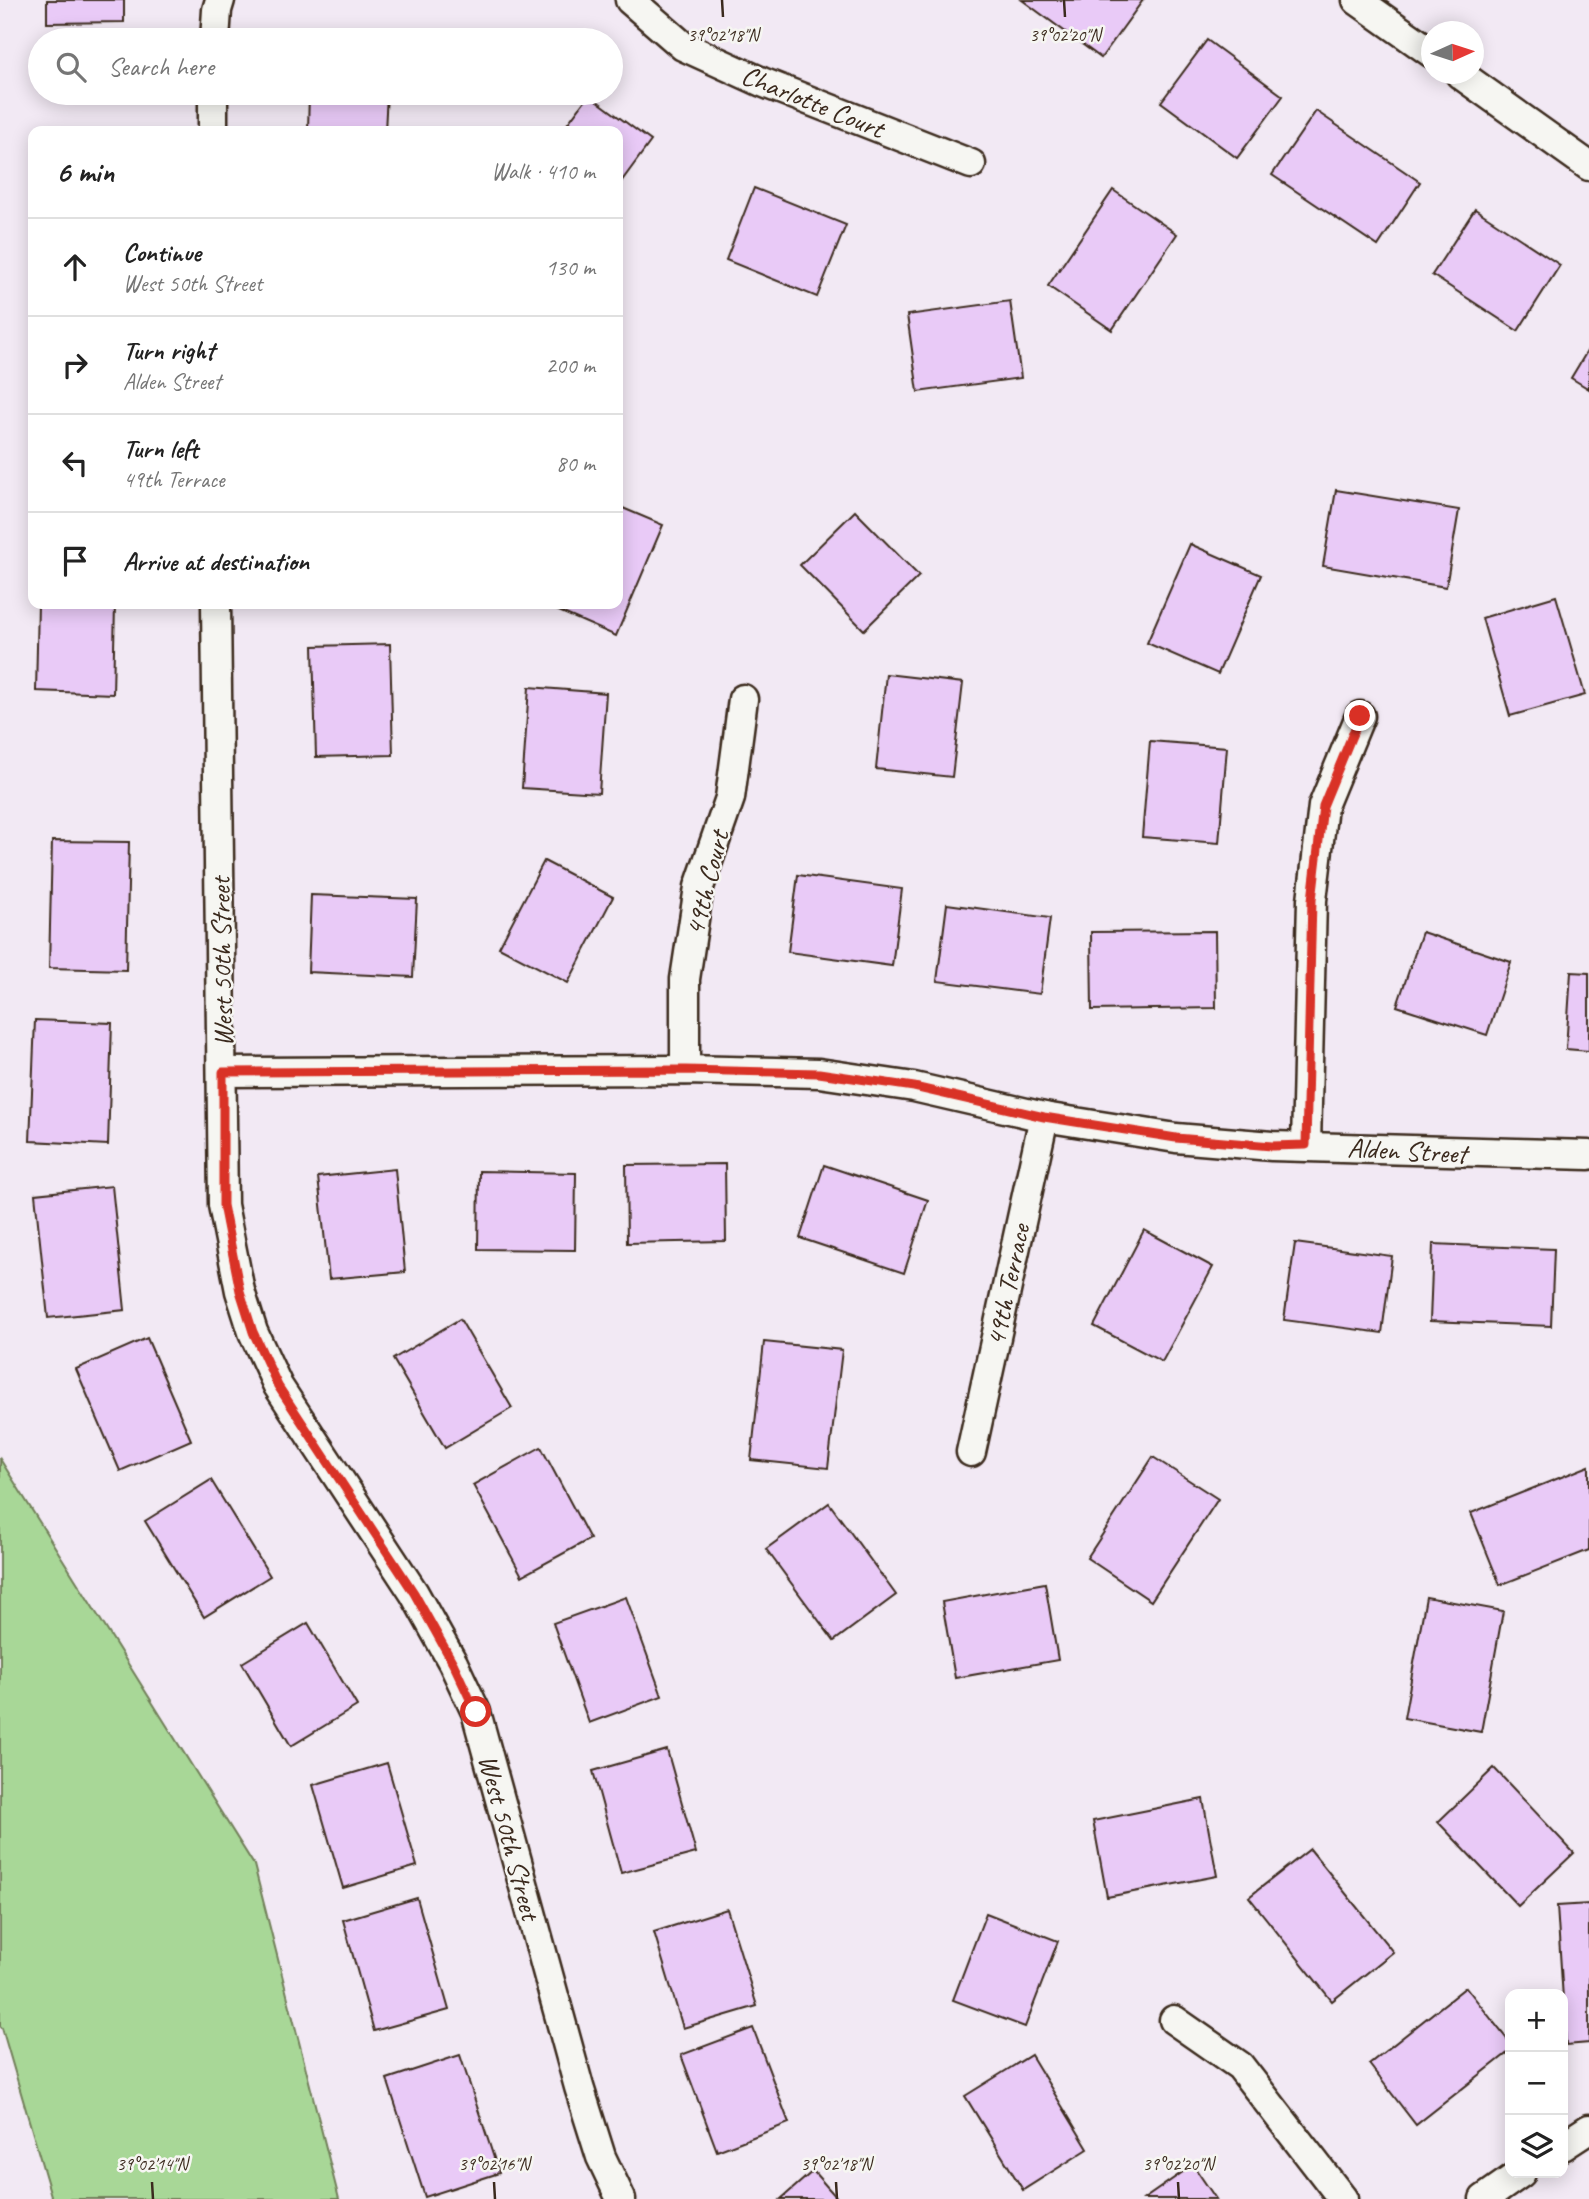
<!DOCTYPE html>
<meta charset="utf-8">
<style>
body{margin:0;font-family:Caveat,sans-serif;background:#f2f2f2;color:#222}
.controls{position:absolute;right:21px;bottom:21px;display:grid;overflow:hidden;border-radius:14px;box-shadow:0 4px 18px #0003}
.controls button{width:63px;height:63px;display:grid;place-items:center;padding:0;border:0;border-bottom:2px solid #e0e0e0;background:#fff;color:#222;font:35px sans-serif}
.compass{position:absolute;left:1421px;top:21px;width:63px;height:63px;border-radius:50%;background:#fff;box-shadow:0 4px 18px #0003;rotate:87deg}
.stop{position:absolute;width:21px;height:21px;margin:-16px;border:5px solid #d93025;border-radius:50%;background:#fff}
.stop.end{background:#d93025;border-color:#fff;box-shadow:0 2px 7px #0008}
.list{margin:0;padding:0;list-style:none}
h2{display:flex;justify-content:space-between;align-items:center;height:91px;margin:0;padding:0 28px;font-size:30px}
h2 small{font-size:23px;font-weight:400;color:#767676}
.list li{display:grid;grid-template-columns:46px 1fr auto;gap:21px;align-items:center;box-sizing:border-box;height:98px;padding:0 28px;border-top:2px solid #e0e0e0}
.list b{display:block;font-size:26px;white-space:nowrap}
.list p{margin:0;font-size:23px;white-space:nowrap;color:#767676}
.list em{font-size:23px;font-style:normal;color:#767676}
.icon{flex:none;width:38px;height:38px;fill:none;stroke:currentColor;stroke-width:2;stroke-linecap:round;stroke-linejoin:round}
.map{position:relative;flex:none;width:1589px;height:2199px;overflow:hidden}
.search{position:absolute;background:#fff;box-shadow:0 4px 18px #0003;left:28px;top:28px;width:595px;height:77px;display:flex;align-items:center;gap:18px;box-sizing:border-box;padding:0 24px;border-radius:38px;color:#767676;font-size:26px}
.panel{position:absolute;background:#fff;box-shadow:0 4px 18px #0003;left:28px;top:126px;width:595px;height:483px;border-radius:14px}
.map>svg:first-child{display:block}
</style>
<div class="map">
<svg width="1589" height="2199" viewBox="0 0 1589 2199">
<rect width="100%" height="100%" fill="#f2e9f4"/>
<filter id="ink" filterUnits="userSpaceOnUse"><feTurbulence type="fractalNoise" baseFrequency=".0143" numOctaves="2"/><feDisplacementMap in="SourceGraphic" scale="14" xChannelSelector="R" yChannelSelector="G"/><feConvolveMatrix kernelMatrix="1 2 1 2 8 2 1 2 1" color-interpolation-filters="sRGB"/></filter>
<g filter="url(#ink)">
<!-- green -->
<polygon fill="#a8d797" stroke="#72805a" stroke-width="2" points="0,1459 254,1865 339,2199 52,2199 2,2028 0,2026"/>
<!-- building -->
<g fill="#e9caf7" stroke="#3b2a1e" stroke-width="2">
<polygon points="47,0 124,0 124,22 47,23"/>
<polygon points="1022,0 1143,0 1101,58"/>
<polygon points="1207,40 1283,96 1237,158 1161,102"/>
<polygon points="309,93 387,93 385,131 308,131"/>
<polygon points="589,95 651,141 618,186 618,131 562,131"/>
<polygon points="1316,111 1420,182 1378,246 1272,175"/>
<polygon points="754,188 846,225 817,297 726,260"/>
<polygon points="1113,190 1177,234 1112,330 1048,286"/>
<polygon points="1475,209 1560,265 1518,331 1432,275"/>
<polygon points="1010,301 1021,378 918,392 907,315"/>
<polygon points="1589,348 1589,389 1571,378"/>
<polygon points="1336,490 1459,510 1446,587 1323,566"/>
<polygon points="618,506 663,525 616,636 545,605 618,604"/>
<polygon points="855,511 919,576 864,630 800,565"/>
<polygon points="1190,544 1261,575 1218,674 1147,643"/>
<polygon points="1556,596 1585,695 1510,716 1482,618"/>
<polygon points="38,604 115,604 113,694 36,691"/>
<polygon points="390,644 393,755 316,757 313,646"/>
<polygon points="886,674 963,683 952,777 876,769"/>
<polygon points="529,687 606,693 599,793 522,788"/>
<polygon points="1150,741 1227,747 1219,843 1142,837"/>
<polygon points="52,841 129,842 126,970 49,968"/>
<polygon points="544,861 613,897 568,983 499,947"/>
<polygon points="798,875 902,889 892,966 788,952"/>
<polygon points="311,895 417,899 413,977 308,972"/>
<polygon points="947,904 1050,918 1040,994 937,981"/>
<polygon points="1215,931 1216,1008 1092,1010 1091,932"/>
<polygon points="1422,932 1511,962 1487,1035 1397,1006"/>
<polygon points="1571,972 1589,973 1589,1051 1566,1049"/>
<polygon points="35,1020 112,1023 108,1145 30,1141"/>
<polygon points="725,1164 726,1241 627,1243 626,1165"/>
<polygon points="824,1165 928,1200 904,1273 800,1238"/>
<polygon points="395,1169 405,1272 329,1279 318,1177"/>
<polygon points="479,1171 576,1173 575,1250 478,1249"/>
<polygon points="112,1186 125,1310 48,1318 35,1194"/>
<polygon points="1144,1230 1213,1267 1162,1362 1094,1326"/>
<polygon points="1295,1243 1392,1256 1382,1333 1284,1320"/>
<polygon points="1433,1244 1554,1249 1551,1326 1430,1321"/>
<polygon points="460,1319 512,1408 445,1448 393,1359"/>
<polygon points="147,1338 191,1440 120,1471 76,1369"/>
<polygon points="764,1342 842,1350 828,1468 751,1460"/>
<polygon points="541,1447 590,1539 522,1576 473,1485"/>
<polygon points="1153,1457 1218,1499 1151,1601 1087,1558"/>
<polygon points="1589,1466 1589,1550 1500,1585 1471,1513"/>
<polygon points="211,1480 270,1576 204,1617 145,1521"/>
<polygon points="829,1503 896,1595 834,1641 766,1549"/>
<polygon points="1045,1583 1058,1660 955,1678 942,1602"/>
<polygon points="626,1597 662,1696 589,1723 553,1623"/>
<polygon points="1426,1597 1503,1611 1481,1732 1404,1718"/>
<polygon points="308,1623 357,1706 291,1746 242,1663"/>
<polygon points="667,1750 696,1853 621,1873 593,1771"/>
<polygon points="387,1763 417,1866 343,1888 313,1785"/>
<polygon points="1494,1768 1574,1853 1518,1906 1438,1822"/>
<polygon points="1203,1799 1217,1876 1107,1897 1093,1821"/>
<polygon points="1310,1849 1393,1952 1332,2001 1249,1897"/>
<polygon points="417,1898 449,2010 374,2031 343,1920"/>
<polygon points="1589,1904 1589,2043 1566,2045 1557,1906"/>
<polygon points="727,1909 757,2006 683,2028 654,1932"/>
<polygon points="986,1913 1058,1941 1025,2027 953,2000"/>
<polygon points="1466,1987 1510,2043 1510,2051 1416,2125 1369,2064"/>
<polygon points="753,2028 789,2123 717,2151 681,2055"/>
<polygon points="460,2055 499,2173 425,2197 387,2079"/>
<polygon points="1031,2055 1088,2149 1023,2190 965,2096"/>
<polygon points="1193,2165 1216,2199 1144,2199"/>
<polygon points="813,2171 838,2199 781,2199"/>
</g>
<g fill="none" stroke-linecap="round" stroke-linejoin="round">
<defs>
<g id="minor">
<polyline points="630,0 683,46 762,82 971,164"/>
<polyline points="1357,0 1432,53"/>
<polyline points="215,40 217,10 220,0"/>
<polyline points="1460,74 1589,166"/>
<polyline points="213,131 213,93"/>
<polyline points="216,604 223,1205 240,1291 253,1332 278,1386 414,1593 453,1663 476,1712 579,2087 601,2157 621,2199"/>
<polyline points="685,1070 685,979 699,887 730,798 743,699"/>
<polyline points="223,1072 685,1070 819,1073 914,1087 1044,1117 1176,1138 1272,1146 1589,1155"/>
<polyline points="1306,1145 1312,900 1323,806 1360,716"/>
<polyline points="971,1452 1044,1117"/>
<polyline points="1174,2020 1240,2066 1343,2199"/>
<polyline points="1563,2146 1589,2129"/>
<polyline points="1484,2199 1521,2173"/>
</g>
</defs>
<!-- minor casing -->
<use href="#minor" stroke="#3b2a1e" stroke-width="33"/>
<!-- minor -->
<use href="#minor" stroke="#f6f6f2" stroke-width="28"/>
</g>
</g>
<g fill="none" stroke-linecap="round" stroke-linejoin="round" filter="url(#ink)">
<!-- route -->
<polyline stroke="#d93025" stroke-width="9" points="476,1712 453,1663 414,1593 278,1386 253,1332 240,1291 223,1205 223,1072 685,1070 819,1073 914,1087 1044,1117 1176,1138 1272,1146 1306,1145 1312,900 1323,806 1360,716"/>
</g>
<!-- ticks -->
<path fill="none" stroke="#3b2a1e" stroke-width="2.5" d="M722,0L723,17M1064,0L1065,17M152,2182L153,2199M494,2182L495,2199M836,2182L837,2199M1178,2182L1179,2199"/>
<g text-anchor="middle" stroke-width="5" stroke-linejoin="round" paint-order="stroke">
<!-- street labels -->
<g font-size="28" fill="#3b2a1e" stroke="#f6f6f2">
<text transform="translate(813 101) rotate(22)" y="10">Charlotte Court</text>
<text transform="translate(706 883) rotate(-76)" y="10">49th Court</text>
<text transform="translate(221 962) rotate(-91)" y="10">West 50th Street</text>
<text transform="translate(1407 1150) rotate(3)" y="10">Alden Street</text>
<text transform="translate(1007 1285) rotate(-78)" y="10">49th Terrace</text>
<text transform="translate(510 1837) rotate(75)" y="10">West 50th Street</text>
</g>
</g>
<g font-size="18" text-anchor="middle" fill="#3b2a1e" stroke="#f6f6f2" stroke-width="5" stroke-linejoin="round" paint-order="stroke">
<text x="723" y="41">39°02'18"N</text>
<text x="1065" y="41">39°02'20"N</text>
<text x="152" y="2170">39°02'14"N</text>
<text x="494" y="2170">39°02'16"N</text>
<text x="836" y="2170">39°02'18"N</text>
<text x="1178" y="2170">39°02'20"N</text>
</g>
</svg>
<div class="controls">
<button>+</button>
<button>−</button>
<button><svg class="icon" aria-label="layers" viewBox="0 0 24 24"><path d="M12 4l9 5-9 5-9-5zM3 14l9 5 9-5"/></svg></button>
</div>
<svg class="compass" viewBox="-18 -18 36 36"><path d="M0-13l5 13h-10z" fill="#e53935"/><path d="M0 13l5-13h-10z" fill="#767676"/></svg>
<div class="stop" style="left:476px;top:1712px"></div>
<div class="stop end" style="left:1360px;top:716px"></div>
<div class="search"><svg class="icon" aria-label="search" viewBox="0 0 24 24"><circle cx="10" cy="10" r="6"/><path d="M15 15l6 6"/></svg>Search here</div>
<section class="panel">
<h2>6 min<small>Walk · 410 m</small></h2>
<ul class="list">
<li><svg class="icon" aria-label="ahead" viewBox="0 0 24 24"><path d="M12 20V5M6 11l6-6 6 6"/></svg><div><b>Continue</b><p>West 50th Street</p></div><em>130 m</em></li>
<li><svg class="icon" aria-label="right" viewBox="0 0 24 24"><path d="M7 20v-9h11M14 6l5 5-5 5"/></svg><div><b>Turn right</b><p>Alden Street</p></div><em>200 m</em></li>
<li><svg class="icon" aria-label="left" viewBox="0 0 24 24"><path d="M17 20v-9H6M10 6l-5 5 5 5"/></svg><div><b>Turn left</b><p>49th Terrace</p></div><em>80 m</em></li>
<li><svg class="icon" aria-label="arrive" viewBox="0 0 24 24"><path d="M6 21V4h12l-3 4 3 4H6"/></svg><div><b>Arrive at destination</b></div></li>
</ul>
</section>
</div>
